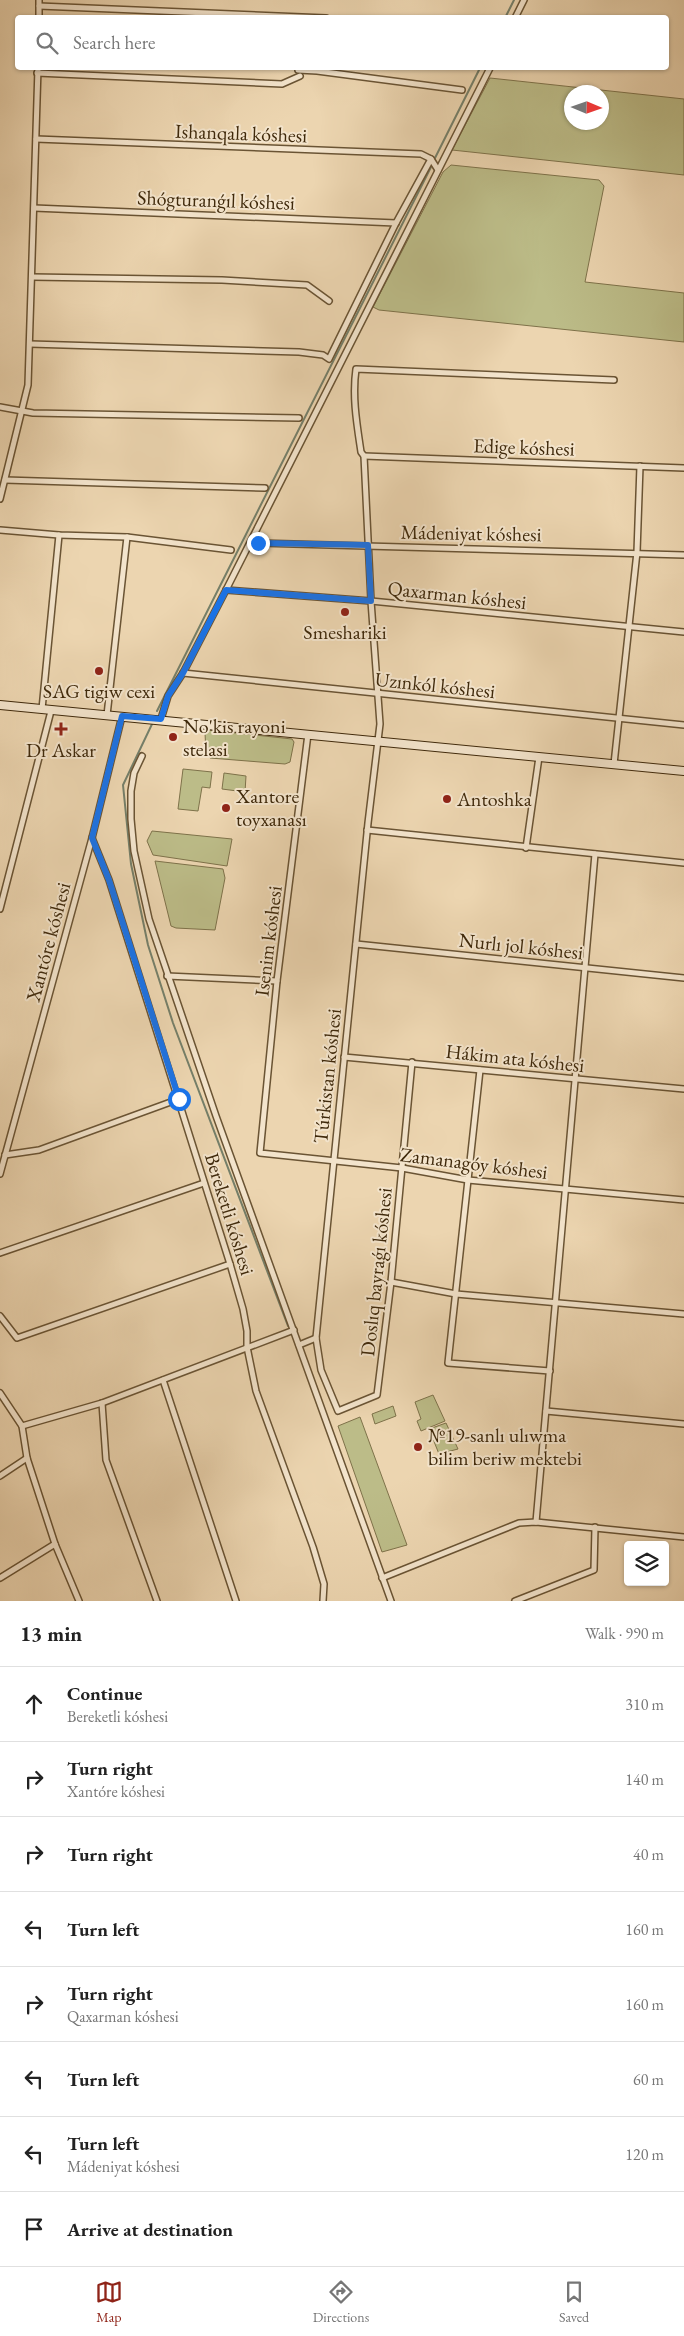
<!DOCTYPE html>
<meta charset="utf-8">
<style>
body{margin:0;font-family:"EB Garamond",serif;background:#f6f6f6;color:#222}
.controls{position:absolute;right:15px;bottom:15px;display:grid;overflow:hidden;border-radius:5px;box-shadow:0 1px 4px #0004}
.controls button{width:45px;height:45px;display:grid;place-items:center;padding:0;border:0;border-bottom:1px solid #e0e0e0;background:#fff;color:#222;font:25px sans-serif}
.compass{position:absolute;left:564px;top:85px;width:45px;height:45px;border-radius:50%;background:#fff;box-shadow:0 1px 4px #0004;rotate:92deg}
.stop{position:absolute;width:15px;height:15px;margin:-11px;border:4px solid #1a73e8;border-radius:50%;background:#fff}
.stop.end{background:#1a73e8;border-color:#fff;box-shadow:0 1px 5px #0008}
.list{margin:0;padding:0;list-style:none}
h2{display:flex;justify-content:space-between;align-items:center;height:65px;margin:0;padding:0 20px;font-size:21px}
h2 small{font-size:16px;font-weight:400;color:#767676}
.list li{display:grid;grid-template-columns:32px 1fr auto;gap:15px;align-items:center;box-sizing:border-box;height:75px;padding:0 20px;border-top:1px solid #e0e0e0}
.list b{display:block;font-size:19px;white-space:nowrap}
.list p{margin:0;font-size:16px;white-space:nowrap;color:#767676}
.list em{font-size:16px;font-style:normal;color:#767676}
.icon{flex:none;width:28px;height:28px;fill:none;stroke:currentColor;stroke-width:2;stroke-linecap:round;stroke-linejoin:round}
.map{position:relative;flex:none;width:684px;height:1601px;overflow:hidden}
.search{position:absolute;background:#fff;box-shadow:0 1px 4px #0004;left:15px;right:15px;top:15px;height:55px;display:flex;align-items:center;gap:12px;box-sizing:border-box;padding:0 18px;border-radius:5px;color:#767676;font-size:19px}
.sheet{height:665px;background:#fff}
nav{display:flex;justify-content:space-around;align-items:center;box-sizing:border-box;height:70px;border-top:1px solid #e0e0e0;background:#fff;font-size:14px;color:#767676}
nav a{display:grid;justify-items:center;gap:2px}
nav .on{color:#8f2418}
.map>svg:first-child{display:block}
</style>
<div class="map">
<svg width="684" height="1601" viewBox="0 0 684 1601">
<rect width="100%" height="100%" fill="#ecd5b0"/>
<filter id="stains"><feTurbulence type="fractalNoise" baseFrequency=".004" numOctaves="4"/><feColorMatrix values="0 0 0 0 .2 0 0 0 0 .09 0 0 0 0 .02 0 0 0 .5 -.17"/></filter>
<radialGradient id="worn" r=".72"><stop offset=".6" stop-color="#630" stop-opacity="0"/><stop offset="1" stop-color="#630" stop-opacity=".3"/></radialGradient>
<!-- green -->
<g fill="#bcbc88" stroke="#7e724a" fill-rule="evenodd">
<path d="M490,78L684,99V175L452,150ZM572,92H602V122H572Z"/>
<polygon points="451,165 599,180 604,186 585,282 684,293 684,342 379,310 373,307 443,172"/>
<polygon points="208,730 292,739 294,742 290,762 285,764 210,758 206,754 205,733"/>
<polygon points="183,769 212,772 210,788 202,787 198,811 178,809"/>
<polygon points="224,773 246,776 245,792 222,789"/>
<polygon points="152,831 232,839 227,866 153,855 147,841"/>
<polygon points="155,861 223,869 225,878 215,930 176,928 171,926"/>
<polygon points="433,1395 445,1421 421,1431 417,1421 421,1419 415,1402"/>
<polygon points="393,1406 396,1416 375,1424 372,1414"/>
<polygon points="360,1417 407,1545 382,1552 338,1426"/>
<polygon points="446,1423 458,1449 439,1454 429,1429"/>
</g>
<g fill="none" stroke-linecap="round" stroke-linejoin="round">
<!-- stream -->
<g stroke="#757f69" stroke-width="2">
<polyline points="505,18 514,0"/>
<polyline points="435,158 480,68"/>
<polyline points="157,711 431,167"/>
<polyline points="153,722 123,785 131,864 148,945 173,1023 288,1326"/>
</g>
<defs>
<g id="street">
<polyline points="39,6 326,18"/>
<polyline points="39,18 39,0"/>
<polyline points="515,18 524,0"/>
<polyline points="298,70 317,71 462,90"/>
<polyline points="37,73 282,84 300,76"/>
<polyline points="36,139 421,154 431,159 438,170"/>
<polyline points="34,208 396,223"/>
<polyline points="32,277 222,280 307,285 329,301"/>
<polyline points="30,344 299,352 323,355 329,359 396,223 431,159"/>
<polyline points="0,407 33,413 299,418"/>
<polyline points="364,456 684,468"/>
<polyline points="5,480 265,488"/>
<polyline points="0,499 28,385 38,68"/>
<polyline points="0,530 59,535 127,537 231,550"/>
<polyline points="258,543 684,555"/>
<polyline points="226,590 371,601 684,632"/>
<polyline points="183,673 684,725"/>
<polyline points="42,709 59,535"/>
<polyline points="107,715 127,537"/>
<polyline points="161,719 168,696 183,673 226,590 490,68"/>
<polyline points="308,734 277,981 260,1153 402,1168 468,1180 684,1200"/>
<polyline points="142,756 134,773 131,791 131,819 134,851 149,919 216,1116 391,1601"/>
<polyline points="614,764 637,552 640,466"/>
<polyline points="367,830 684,863"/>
<polyline points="92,838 109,880 230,1264 243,1309 247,1331 247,1347 256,1391 313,1547 324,1584 323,1601"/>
<polyline points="526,848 539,757"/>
<polyline points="0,909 51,711"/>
<polyline points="356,944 684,978"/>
<polyline points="167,976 277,981"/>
<polyline points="344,1057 684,1089"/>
<path d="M412,1062L391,1282L377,1395L338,1411L321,1370L316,1338L368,823L380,724L371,601L364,456L361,452C357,425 352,397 356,369L614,380"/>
<polyline points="480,1070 448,1363 550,1371"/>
<polyline points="5,1155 39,1150 179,1099"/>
<polyline points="0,1174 92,838 122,716"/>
<polyline points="0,1253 204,1183"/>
<polyline points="391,1282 456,1294 684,1314"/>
<polyline points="0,1316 17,1338 230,1264"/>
<polyline points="299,1345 316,1338"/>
<polyline points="163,1380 236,1601"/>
<polyline points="0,1393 22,1426 27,1458 55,1544 79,1601"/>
<polyline points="102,1403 106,1460 157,1601"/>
<polyline points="546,1411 684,1424"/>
<polyline points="22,1426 102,1403 294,1330"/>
<polyline points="0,1476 27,1458"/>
<polyline points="536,1522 595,854"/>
<polyline points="0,1578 55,1544"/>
<polyline points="382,1578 519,1523 536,1522 684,1537"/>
<polyline points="515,1601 594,1570 595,1527"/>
</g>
<polyline id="secondary" points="0,705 684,771"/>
</defs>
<!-- street casing -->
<use href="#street" stroke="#6a5434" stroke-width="8"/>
<!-- secondary casing -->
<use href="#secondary" stroke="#3f290b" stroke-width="10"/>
<!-- street -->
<use href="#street" stroke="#f3e4cc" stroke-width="5"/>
<!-- secondary -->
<use href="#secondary" stroke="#f3e4cc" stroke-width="8"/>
</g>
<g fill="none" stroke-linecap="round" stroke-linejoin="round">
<!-- route -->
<polyline stroke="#1a73e8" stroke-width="6" points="179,1099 109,880 92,838 122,716 161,719 168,696 183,673 226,590 371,601 368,545 258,543"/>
</g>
<!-- markers -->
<g fill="#8f2418" stroke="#f3e4cc" stroke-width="2">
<circle cx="345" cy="612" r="5"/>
<circle cx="99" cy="671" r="5"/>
<path d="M58.5 721.5h5v5h5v5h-5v5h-5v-5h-5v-5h5z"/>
<circle cx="173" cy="737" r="5"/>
<circle cx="447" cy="799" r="5"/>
<circle cx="226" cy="808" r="5"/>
<circle cx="418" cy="1447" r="5"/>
</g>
<g text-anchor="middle" stroke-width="4" stroke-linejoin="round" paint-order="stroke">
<!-- street labels -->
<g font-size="20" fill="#3f290b" stroke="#f3e4cc">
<text transform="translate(241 133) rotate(2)" y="7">Ishanqala kóshesi</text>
<text transform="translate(216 200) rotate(2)" y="7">Shógturanǵıl kóshesi</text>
<text transform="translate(524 447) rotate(2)" y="7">Edige kóshesi</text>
<text transform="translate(471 533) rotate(1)" y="7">Mádeniyat kóshesi</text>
<text transform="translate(457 595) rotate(6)" y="7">Qaxarman kóshesi</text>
<text transform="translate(435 685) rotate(6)" y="7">Uzınkól kóshesi</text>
<text transform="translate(268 941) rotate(-83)" y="7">Isenim kóshesi</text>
<text transform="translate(48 942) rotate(-75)" y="7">Xantóre kóshesi</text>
<text transform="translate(521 946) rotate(6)" y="7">Nurlı jol kóshesi</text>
<text transform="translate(515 1058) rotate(6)" y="7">Hákim ata kóshesi</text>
<text transform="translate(327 1076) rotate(-84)" y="7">Túrkistan kóshesi</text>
<text transform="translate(474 1163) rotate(7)" y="7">Zamanagóy kóshesi</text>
<text transform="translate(230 1214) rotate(73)" y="7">Bereketli kóshesi</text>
<text transform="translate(376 1272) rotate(-84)" y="7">Doslıq bayraǵı kóshesi</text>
</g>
<!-- poi labels -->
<g font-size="20" fill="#3f290b" stroke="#f3e4cc" text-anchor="start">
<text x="345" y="639" text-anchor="middle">Smeshariki</text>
<text x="99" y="698" text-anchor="middle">SAG tigiw cexi</text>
<text x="183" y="733">No'kis rayoni<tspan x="183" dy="23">stelasi</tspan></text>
<text x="61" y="757" text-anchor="middle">Dr Askar</text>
<text x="236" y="803">Xantore<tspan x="236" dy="23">toyxanası</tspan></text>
<text x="457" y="806">Antoshka</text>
<text x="428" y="1442">№19-sanlı ulıwma<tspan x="428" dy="23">bilim beriw mektebi</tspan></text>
</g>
</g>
<rect width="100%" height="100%" filter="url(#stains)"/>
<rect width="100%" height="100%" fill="url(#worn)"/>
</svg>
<div class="controls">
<button><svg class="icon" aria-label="layers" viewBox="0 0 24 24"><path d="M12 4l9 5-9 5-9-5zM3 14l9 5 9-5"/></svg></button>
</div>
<svg class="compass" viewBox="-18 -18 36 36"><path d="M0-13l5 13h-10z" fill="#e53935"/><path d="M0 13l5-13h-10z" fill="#767676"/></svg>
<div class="stop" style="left:179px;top:1099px"></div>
<div class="stop end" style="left:258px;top:543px"></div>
<div class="search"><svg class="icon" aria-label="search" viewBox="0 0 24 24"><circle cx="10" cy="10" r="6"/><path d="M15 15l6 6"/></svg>Search here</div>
</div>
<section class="sheet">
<h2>13 min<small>Walk · 990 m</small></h2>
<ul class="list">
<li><svg class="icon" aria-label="ahead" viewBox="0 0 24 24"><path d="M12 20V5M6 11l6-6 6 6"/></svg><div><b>Continue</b><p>Bereketli kóshesi</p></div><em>310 m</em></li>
<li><svg class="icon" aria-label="right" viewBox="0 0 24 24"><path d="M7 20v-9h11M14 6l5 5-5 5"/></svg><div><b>Turn right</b><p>Xantóre kóshesi</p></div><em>140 m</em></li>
<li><svg class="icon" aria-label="right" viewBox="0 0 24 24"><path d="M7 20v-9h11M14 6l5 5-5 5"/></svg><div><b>Turn right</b></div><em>40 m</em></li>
<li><svg class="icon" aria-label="left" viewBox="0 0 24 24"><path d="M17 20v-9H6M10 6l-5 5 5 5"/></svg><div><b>Turn left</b></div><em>160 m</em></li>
<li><svg class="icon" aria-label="right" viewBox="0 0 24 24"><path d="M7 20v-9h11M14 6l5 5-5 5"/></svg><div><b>Turn right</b><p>Qaxarman kóshesi</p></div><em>160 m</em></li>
<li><svg class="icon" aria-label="left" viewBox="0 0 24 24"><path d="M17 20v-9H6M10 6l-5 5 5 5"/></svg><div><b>Turn left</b></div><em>60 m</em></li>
<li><svg class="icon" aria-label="left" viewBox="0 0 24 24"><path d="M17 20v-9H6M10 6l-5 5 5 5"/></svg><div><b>Turn left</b><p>Mádeniyat kóshesi</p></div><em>120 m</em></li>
<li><svg class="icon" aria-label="arrive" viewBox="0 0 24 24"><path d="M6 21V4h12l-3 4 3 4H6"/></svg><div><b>Arrive at destination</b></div></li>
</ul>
</section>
<nav>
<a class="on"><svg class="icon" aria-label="map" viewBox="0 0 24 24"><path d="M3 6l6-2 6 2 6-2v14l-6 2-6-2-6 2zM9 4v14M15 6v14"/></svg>Map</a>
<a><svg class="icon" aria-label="directions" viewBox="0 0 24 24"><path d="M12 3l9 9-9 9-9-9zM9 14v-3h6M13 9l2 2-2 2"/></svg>Directions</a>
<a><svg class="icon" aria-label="saved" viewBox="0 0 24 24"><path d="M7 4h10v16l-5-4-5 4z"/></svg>Saved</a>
</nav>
